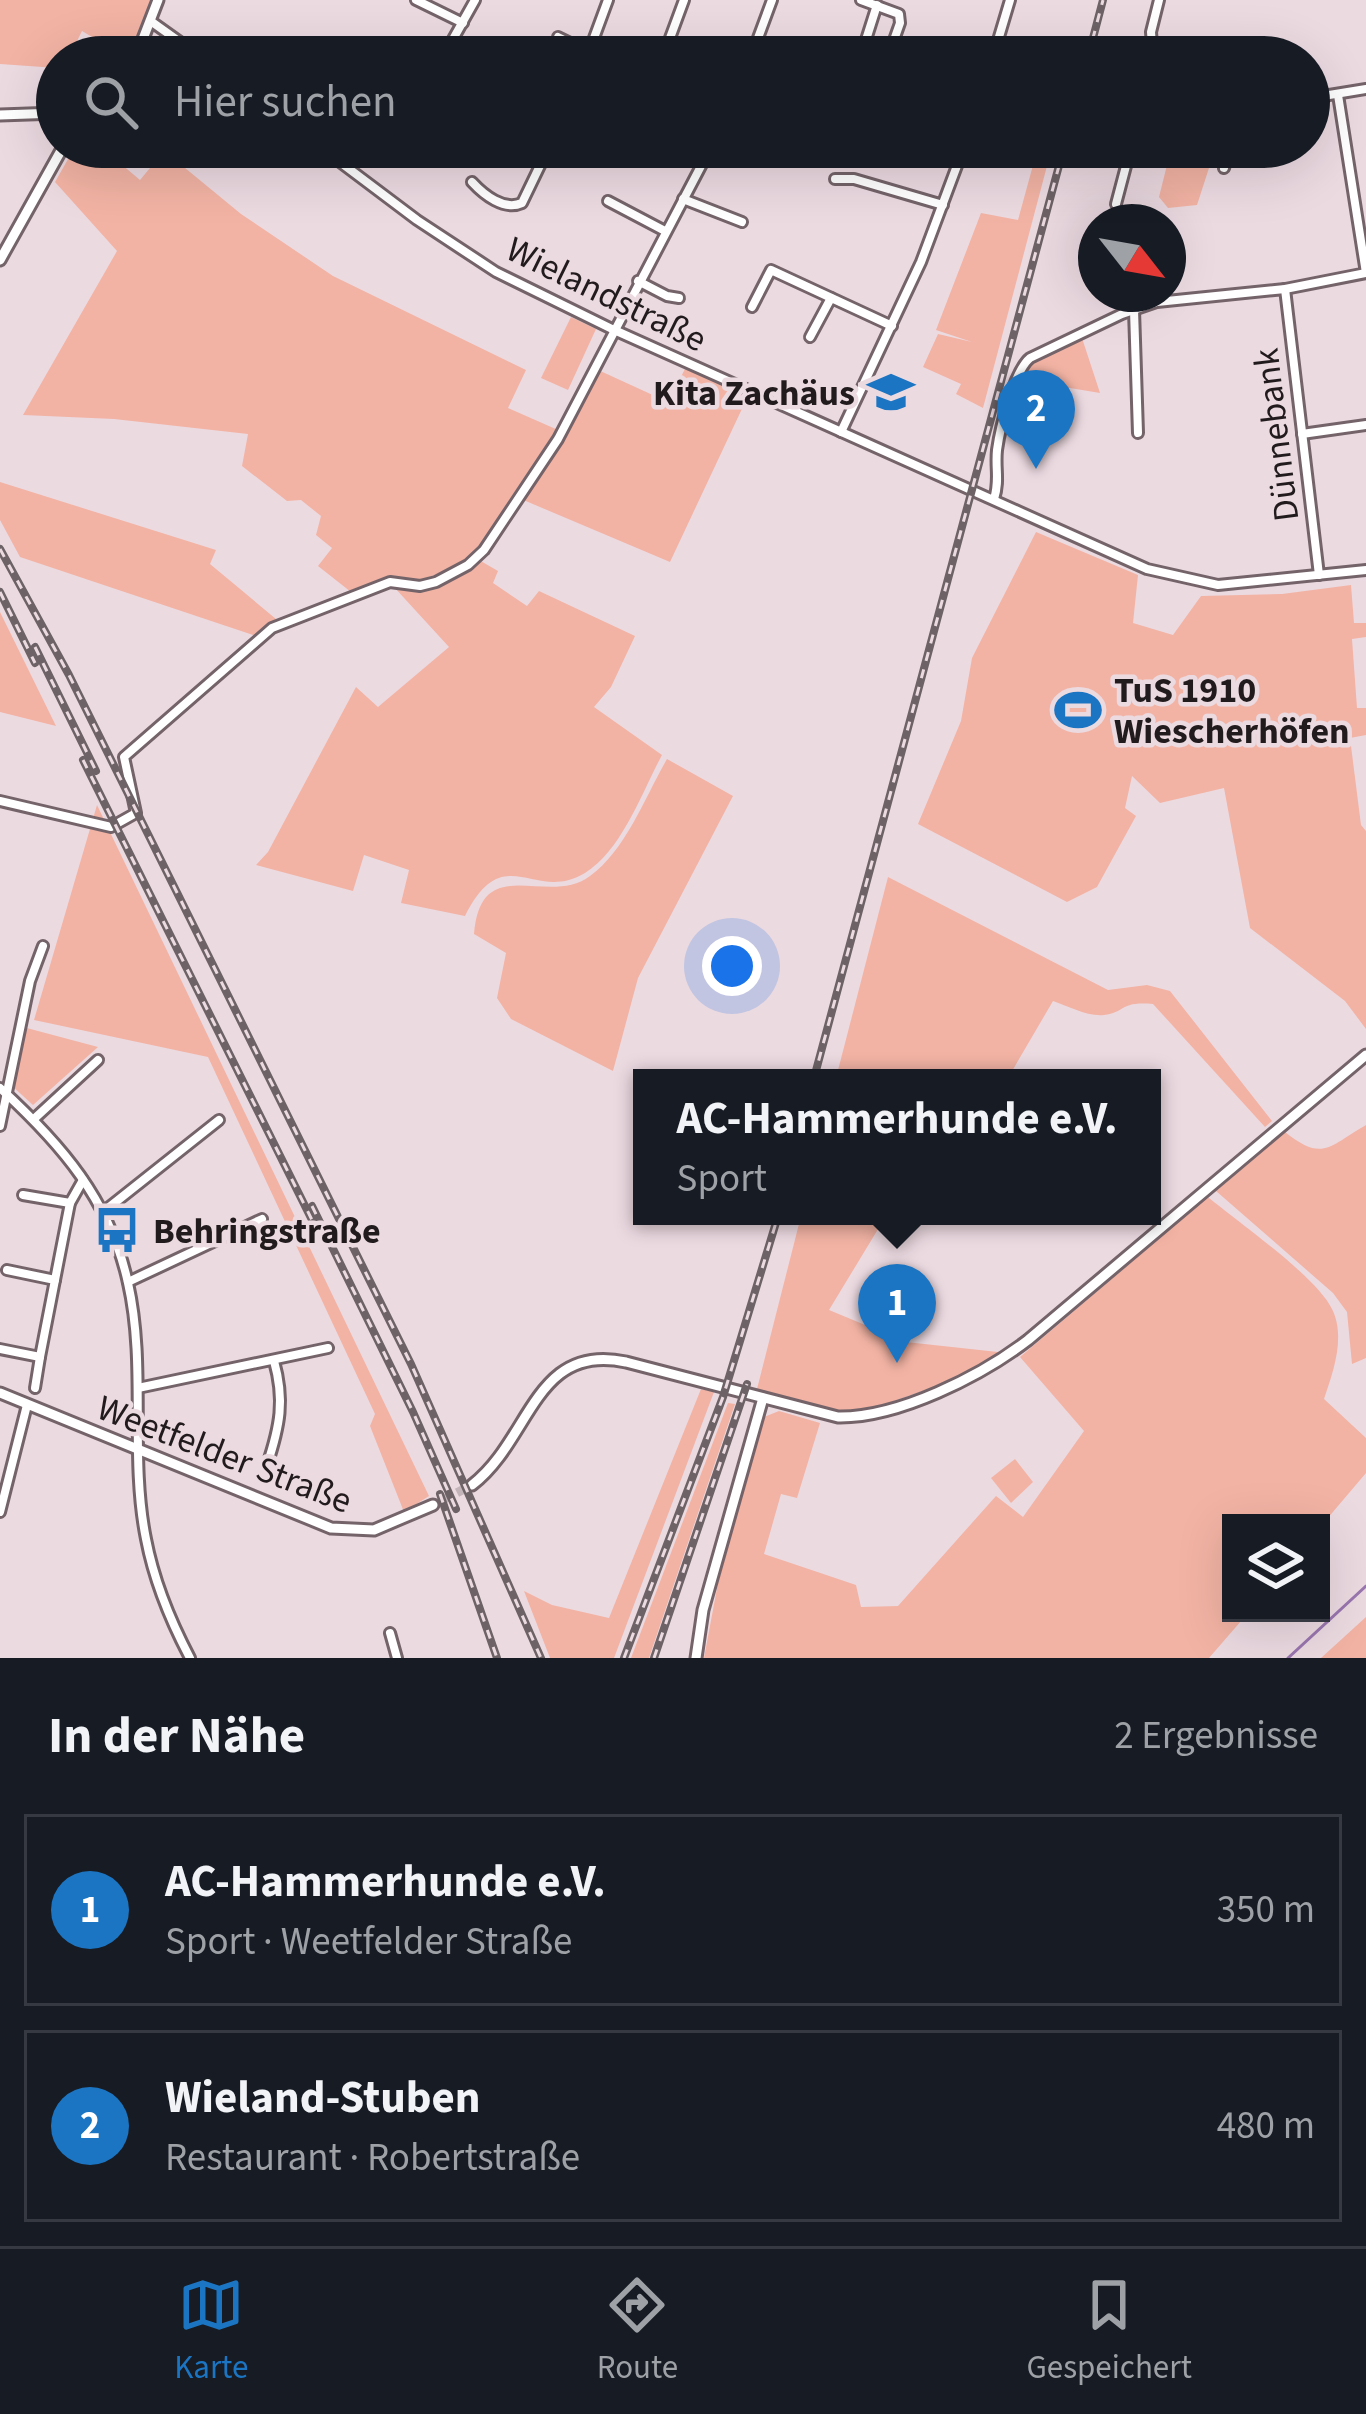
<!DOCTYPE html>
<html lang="de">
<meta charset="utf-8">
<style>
body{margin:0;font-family:"Source Sans 3",sans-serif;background:#242831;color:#f1f3f6}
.controls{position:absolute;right:36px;bottom:36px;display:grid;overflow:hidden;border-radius:0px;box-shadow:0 12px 48px #0002}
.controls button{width:108px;height:108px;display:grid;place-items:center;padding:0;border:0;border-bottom:3px solid #363941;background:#171b24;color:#f1f3f6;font:60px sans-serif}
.compass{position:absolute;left:1078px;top:204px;width:108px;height:108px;border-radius:50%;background:#171b24;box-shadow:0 12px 48px #0002;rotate:121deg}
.you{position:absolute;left:732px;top:966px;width:42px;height:42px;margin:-30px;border:9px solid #fff;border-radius:50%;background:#1a73e8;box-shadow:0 0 0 18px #1a73e833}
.badge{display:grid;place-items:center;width:78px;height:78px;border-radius:50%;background:#1c75c2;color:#fff;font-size:39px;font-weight:700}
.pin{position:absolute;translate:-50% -99px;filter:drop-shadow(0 3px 6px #0008)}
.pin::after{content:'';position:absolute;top:63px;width:42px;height:36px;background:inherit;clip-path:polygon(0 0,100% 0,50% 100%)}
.popup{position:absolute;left:633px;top:1069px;width:528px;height:156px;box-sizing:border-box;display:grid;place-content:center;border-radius:0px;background:#171b24;filter:drop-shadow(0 3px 9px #0005);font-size:39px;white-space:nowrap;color:#9ea1a6}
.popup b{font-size:45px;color:#f1f3f6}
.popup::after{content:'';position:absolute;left:50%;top:100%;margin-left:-24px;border:24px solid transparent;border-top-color:#171b24}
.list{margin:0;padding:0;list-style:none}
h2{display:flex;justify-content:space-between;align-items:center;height:156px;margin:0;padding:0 48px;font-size:51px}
h2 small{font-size:39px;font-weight:400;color:#9ea1a6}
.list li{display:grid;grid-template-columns:78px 1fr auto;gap:36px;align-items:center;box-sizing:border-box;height:192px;margin:0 24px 24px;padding:0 24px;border:3px solid #363941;border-radius:0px}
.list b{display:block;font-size:45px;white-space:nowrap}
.list p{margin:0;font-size:39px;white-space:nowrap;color:#9ea1a6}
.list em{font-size:39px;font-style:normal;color:#9ea1a6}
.icon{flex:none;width:66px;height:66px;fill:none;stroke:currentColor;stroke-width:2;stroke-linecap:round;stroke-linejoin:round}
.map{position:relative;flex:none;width:1366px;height:1658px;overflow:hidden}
.search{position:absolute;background:#171b24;box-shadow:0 12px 48px #0002;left:36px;right:36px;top:36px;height:132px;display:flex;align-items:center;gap:30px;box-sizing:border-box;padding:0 42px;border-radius:66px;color:#9ea1a6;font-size:45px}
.sheet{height:588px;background:#171b24}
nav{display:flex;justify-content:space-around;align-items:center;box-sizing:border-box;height:168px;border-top:3px solid #363941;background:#171b24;font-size:33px;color:#9ea1a6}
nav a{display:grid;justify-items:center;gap:6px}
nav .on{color:#1c75c2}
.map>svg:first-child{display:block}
</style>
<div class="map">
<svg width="1366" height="1658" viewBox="0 0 1366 1658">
<rect width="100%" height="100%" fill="#ecdae1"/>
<!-- green -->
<g fill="#f2b3a4">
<polygon points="0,0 150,0 146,21 126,57 82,31 69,57 57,57 57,68 0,64"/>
<polygon points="75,147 101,147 140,180 165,150 163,147 189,147 179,163 241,214 333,276 526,370 508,408 558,430 519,496 473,559 415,583 393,578 351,592 318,566 332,548 316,535 321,516 301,500 287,501 242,466 248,434 114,419 23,415 117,251 55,182"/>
<polygon points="1038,147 1052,147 983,408 956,394 961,384 923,367 938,334 972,342 936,330 981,213 1018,220"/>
<polygon points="1169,157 1209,168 1197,205 1168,208 1159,197"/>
<polygon points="571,317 596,329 568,390 541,378"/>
<path d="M1082,338L1100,393L1040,383L1022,376C1032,356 1062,348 1082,338Z"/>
<polygon points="686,367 748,396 670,562 521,499 596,369 668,402"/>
<polygon points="0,482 216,550 210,564 276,619 256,636 20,557 0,520"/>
<polygon points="1036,532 1138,575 1133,623 1173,635 1201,596 1282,594 1351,585 1354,623 1366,623 1366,637 1352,639 1357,708 1366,708 1366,735 1350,738 1361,825 1366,831 1366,1029 1345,1001 1250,928 1224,788 1160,803 1132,776 1125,808 1136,816 1097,887 1067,902 918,824 961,721 972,658"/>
<path d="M479,560L498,571L493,583L527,606L539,591L635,636L611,687L594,707L662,755C642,792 622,850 585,873C534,904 504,838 465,916L401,903L409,870L364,855L353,891L256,865L268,852L356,687L378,707L449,647L394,587L414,591L430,588Z"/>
<polygon points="0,612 56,726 0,712"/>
<path d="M667,759L733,796L638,978L613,1071L511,1019L497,998L506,953L474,934C481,850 548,908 590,876C626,850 645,797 667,759Z"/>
<polygon points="97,805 429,1496 404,1512 370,1426 375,1414 208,1057 34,1020"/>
<path d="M888,877L1108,990L1147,985L1170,991L1272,1121L1265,1127L1153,1004C1119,1001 1127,1012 1104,1015C1088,1017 1068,1006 1053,1001L1008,1078H836Z"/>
<polygon points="23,1027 98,1047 33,1105 11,1085"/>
<path d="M1366,1125V1358L1352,1364L1347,1312L1333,1293L1216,1191L1285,1132C1323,1162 1328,1147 1366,1125Z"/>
<path d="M1208,1197C1239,1223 1316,1276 1332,1309C1346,1337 1333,1372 1324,1399L1366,1438V1473L1321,1526V1523H1231V1613H1248L1209,1658H704L718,1583L764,1417L779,1411L820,1423L797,1498L781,1494L764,1554L856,1585L861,1607L898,1606L996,1496L1023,1517L1084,1431L1020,1357Z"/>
<polygon points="801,1216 886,1216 829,1310 906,1342 998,1352 974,1373 874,1408 838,1413 757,1389"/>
<polygon points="701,1389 714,1392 614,1658 550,1658 524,1591 552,1605 609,1618"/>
<polygon points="728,1403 735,1404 649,1658 631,1658"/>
<polygon points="1015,1459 1033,1482 1011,1503 991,1478"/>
<polygon points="1366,1617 1366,1658 1321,1658"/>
</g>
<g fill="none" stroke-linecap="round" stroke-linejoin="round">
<!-- stream -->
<polyline stroke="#9976af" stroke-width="3" points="1288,1658 1366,1586"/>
<!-- tertiary-tunnel -->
<polyline stroke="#c3b4ba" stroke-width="9" stroke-dasharray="9 4.5" stroke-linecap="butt" points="433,1505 472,1485"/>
<defs>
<g id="minor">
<polyline points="416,0 463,23"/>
<polyline points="861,0 899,14 900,23 888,57"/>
<polyline points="152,22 201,57"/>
<polyline points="558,37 589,52"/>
<polyline points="443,57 475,0"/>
<polyline points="587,57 608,0"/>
<polyline points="663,57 684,0"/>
<polyline points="751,57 772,0"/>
<polyline points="869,57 864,46 877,5"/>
<polyline points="993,57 1010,0"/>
<polyline points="1153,57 1151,32 1159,0"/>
<polyline points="1227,57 1231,45"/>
<polyline points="1309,92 1323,96 1366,89"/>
<polyline points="320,147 417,220 496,272 612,329 1147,569 1218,585 1366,570"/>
<polyline points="753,147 770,153"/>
<polyline points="391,159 396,147"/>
<polyline points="1224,168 1230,147"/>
<polyline points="835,179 854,179 943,205"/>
<path d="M472,182C484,195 504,211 522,203L549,147"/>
<polyline points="683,199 742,222"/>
<polyline points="608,201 665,231"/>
<polyline points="1116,204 1131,147"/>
<polyline points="638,281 667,296 679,298"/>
<polyline points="1285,289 1319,575"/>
<polyline points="752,307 771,270 892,326"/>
<polyline points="1134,310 1138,433"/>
<polyline points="810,337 831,298"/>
<polyline points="841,432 921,262 964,147"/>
<polyline points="1302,434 1366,425"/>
<path d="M994,499C1000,480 995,469 997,450C1000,428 1014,371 1030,358L1122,314L1157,302L1285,289L1366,273L1338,95"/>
<polyline points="0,801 111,827 136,813 124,757 272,628 390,582 420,586 436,582 468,565 484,550 558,439 711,147"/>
<path d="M0,1088C61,1144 110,1200 128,1283C147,1367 129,1455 146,1539C154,1581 170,1620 190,1658"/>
<polyline points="35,1118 98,1060"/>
<polyline points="0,1126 30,981 43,946"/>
<polyline points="23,1195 70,1203"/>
<polyline points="103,1212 219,1120"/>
<polyline points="7,1270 55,1280"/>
<polyline points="128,1282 262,1219"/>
<polyline points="0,1349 40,1357 70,1203 83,1180"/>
<polyline points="35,1388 40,1357"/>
<polyline points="138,1388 328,1348"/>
<path d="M267,1465C280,1426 285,1400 274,1361"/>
<polyline points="0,1512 27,1405"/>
<polyline points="390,1633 397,1658"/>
</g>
<g id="tertiary">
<polyline points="136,57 158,0"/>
<polyline points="0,115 57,113"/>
<polyline points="0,260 63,147"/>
<polyline points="0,1393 331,1528 374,1530 433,1505"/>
<path d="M472,1485C531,1440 534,1342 626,1362L838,1417C898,1418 981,1376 1028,1340L1366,1055"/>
<polyline points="696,1658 703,1610 763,1398"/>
</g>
</defs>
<!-- minor casing -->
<use href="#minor" stroke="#74646a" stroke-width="14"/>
<!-- tertiary casing -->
<use href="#tertiary" stroke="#74646a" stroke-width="15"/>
<!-- minor -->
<use href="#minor" stroke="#fff" stroke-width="8"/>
<!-- tertiary -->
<use href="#tertiary" stroke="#fff" stroke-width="9"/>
<defs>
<g id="rail">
<polyline points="1088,57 1103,0"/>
<polyline points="0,549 69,675 411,1364 541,1658"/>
<polyline points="0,592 35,663"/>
<polyline points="35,647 96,771"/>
<polyline points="83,760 313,1222"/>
<polyline points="814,1078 1064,147"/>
<polyline points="312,1206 413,1412 456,1509"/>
<polyline points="440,1494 497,1658"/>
<polyline points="624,1658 723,1397 778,1216"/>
<polyline points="654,1658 747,1384"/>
</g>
</defs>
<!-- rail casing -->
<use href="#rail" stroke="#6d6367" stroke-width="8"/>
<!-- rail -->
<use href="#rail" stroke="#ecdae1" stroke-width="3" stroke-dasharray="9" stroke-linecap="butt"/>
</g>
<!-- icons -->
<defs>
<symbol id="school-bare" viewBox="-9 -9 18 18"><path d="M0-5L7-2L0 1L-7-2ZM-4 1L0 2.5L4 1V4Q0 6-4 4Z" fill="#1c75c2" stroke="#ecdae1" stroke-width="2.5" paint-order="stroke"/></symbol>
<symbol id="stadium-bare" viewBox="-9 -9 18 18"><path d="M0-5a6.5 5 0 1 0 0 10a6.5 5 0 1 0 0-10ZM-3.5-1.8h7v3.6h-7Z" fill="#1c75c2" stroke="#ecdae1" stroke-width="2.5" paint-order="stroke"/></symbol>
<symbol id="bus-bare" viewBox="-9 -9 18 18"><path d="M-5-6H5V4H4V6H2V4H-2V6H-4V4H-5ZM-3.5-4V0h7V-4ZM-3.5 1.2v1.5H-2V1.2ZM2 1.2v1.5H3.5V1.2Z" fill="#1c75c2" stroke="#ecdae1" stroke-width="2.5" paint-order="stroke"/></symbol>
</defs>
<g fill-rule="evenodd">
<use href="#school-bare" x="858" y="359" width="66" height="66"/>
<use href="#stadium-bare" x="1045" y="677" width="66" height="66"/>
<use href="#bus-bare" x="84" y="1197" width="66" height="66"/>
</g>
<g text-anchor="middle" stroke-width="9" stroke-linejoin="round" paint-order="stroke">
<!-- street labels -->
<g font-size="36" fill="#211b1d" stroke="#ecdae1">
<text transform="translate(607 293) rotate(26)" y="13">Wielandstraße</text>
<text transform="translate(1275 435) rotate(-97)" y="13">Dünnebank</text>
<text transform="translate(225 1453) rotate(21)" y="13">Weetfelder Straße</text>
</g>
<!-- poi labels -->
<g font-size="36" font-weight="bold" fill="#211b1d" stroke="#ecdae1" text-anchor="start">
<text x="855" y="405" text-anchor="end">Kita Zachäus</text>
<text x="1114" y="702">TuS 1910<tspan x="1114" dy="41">Wiescherhöfen</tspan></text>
<text x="153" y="1243">Behringstraße</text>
</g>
</g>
</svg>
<div class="controls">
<button><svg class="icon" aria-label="layers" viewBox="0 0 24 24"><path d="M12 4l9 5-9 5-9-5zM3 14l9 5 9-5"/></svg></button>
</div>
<svg class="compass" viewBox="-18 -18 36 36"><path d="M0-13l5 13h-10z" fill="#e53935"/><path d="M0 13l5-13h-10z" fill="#9ea1a6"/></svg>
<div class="you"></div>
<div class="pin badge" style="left:897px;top:1363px">1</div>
<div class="popup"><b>AC-Hammerhunde e.V.</b>Sport</div>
<div class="pin badge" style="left:1036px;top:469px">2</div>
<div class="search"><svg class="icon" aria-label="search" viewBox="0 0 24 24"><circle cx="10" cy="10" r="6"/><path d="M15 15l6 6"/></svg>Hier suchen</div>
</div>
<section class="sheet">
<h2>In der Nähe<small>2 Ergebnisse</small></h2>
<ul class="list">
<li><span class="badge">1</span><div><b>AC-Hammerhunde e.V.</b><p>Sport · Weetfelder Straße</p></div><em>350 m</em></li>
<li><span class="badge">2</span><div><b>Wieland-Stuben</b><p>Restaurant · Robertstraße</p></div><em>480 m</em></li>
</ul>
</section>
<nav>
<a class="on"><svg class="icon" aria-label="map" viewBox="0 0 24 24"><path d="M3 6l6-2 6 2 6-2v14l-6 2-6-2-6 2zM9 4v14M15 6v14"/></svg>Karte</a>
<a><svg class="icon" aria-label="directions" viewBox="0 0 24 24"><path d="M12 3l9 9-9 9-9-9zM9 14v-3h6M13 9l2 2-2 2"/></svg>Route</a>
<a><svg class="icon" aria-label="saved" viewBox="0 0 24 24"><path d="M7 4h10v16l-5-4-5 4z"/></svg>Gespeichert</a>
</nav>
